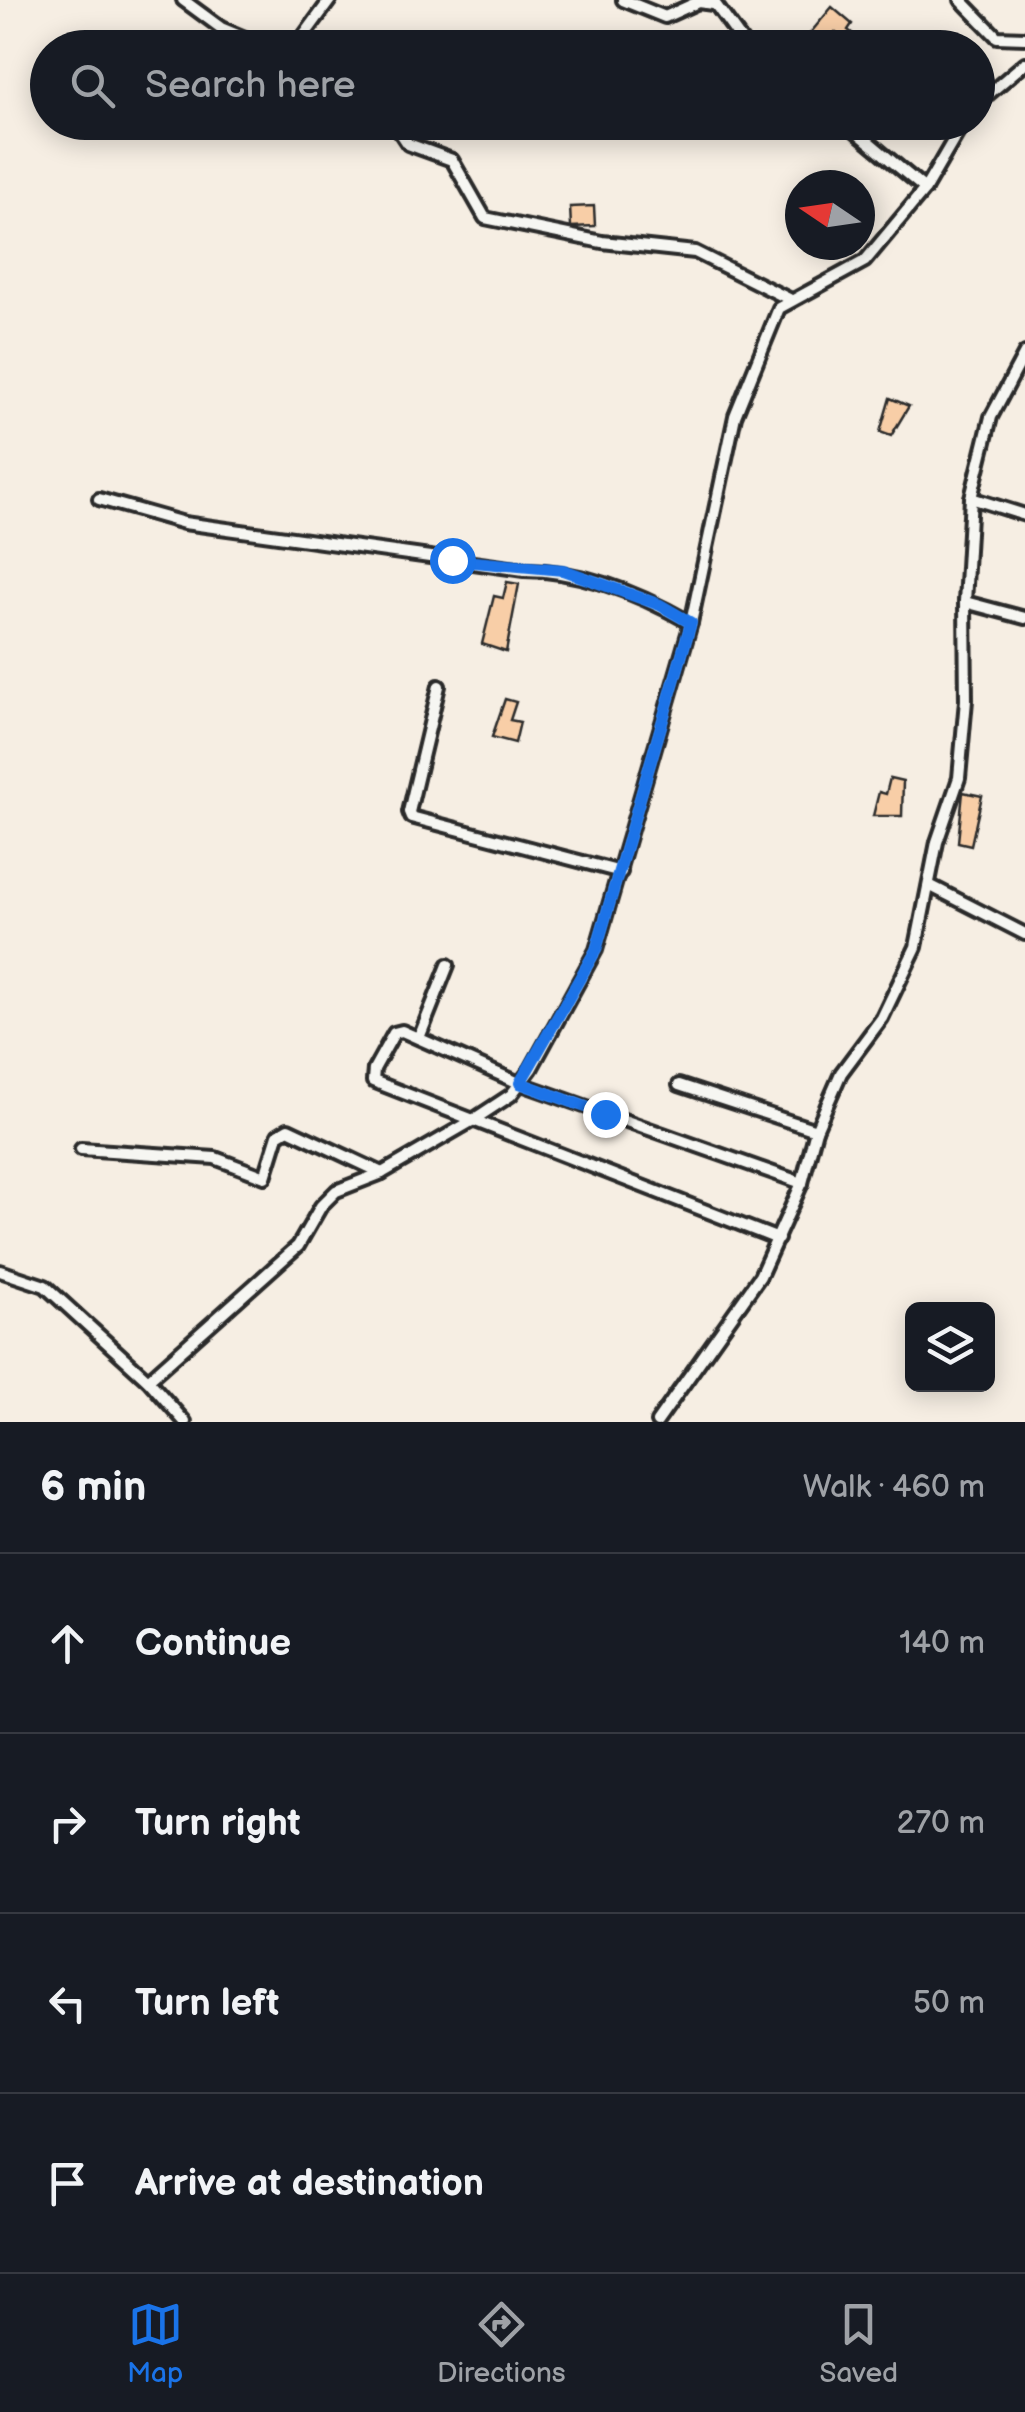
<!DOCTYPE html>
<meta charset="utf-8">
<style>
body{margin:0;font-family:"Balsamiq Sans",sans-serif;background:#20242c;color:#f1f3f6}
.controls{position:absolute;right:30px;bottom:30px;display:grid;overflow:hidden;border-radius:15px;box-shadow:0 5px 25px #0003}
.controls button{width:90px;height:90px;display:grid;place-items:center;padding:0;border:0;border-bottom:2px solid #363941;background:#171b24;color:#f1f3f6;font:50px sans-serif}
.compass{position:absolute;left:785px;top:170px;width:90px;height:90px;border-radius:50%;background:#171b24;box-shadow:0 5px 25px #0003;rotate:283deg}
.stop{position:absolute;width:30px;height:30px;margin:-22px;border:8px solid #1a73e8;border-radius:50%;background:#fff}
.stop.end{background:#1a73e8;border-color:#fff;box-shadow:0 2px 10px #0008}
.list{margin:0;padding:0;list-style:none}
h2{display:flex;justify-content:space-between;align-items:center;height:130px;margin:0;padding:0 40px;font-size:42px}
h2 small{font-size:32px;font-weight:400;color:#9ea1a6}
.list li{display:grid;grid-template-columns:65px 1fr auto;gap:30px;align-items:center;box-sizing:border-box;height:180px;padding:0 40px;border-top:2px solid #363941}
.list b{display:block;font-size:38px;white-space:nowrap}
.list em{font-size:32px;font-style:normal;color:#9ea1a6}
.icon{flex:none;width:55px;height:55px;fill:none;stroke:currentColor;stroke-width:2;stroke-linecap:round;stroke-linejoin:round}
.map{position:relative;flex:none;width:1025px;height:1422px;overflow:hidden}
.search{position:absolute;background:#171b24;box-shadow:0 5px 25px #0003;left:30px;right:30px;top:30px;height:110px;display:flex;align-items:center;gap:25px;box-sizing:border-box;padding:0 35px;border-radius:55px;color:#9ea1a6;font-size:38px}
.sheet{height:850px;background:#171b24}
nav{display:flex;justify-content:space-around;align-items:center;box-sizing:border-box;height:140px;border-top:2px solid #363941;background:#171b24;font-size:28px;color:#9ea1a6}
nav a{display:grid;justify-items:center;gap:5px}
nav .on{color:#1a73e8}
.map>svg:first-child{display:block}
</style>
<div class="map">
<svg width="1025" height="1422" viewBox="0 0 1025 1422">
<rect width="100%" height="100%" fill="#f6eee3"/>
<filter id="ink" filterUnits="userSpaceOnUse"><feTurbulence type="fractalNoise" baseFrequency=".01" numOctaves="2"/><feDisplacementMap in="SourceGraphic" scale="20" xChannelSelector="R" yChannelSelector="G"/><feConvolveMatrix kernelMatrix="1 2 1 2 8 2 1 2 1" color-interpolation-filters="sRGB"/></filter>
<g filter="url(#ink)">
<!-- building -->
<g fill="#f8cea7" stroke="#2b2b2b" stroke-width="2.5">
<polygon points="832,7 852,24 848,30 871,48 853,48 835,32 823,48 802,43"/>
<polygon points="594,206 595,226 571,227 570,207"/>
<polygon points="890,398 909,406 891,436 880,432"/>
<polygon points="507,582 519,584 506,652 482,644 494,596 503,598"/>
<polygon points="505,699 516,702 510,720 520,722 515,743 492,737"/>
<polygon points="890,778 903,781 902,816 873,816 879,792 886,794"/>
<polygon points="963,792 982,796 971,845 958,842"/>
</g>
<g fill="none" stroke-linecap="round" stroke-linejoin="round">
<defs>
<g id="street">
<polyline points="183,0 221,28 269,48"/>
<polyline points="623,0 665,17 698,2 713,4"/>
<polyline points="961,0 997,37 1025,38"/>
<polyline points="713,1 747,48"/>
<polyline points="295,48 330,0"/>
<polyline points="978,103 1025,63"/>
<polyline points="305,122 394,123 408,144 452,160 485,218 602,242 695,252 789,299"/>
<polyline points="845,122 925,189"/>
<polyline points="971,498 1025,515"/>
<path d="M99,499L184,523L524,570C582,570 640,594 691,623L735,416L779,308L865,261L925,189L964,122"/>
<polyline points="965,602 1025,618"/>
<polyline points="439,686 409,812 411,817 621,872"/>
<polyline points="929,885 1025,934"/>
<polyline points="419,1038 448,965"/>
<polyline points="679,1085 816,1130"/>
<polyline points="81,1149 215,1158 265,1177 278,1135 288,1129 382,1173"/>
<polyline points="778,1239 373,1081 374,1069 394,1033 402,1031 519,1083 802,1183"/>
<polyline points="0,1271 45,1286 148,1380 185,1422"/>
<polyline points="148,1380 298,1246 321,1206 336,1191 382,1173 470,1122 511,1095 531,1069 596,950 691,623"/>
<polyline points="657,1422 760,1276 802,1183 816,1130 841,1073 882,1018 916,947 937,842 959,778 966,700 965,602 971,498 991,417 1025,353"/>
</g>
</defs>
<!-- street casing -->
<use href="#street" stroke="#2b2b2b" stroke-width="18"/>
<!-- street -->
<use href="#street" stroke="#f6f6f2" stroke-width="10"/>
</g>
</g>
<g fill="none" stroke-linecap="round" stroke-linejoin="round" filter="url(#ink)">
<!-- route -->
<polyline stroke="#1a73e8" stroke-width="12" points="452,560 563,570 660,605 691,623 596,950 520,1083 605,1114"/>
</g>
</svg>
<div class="controls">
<button><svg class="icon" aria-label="layers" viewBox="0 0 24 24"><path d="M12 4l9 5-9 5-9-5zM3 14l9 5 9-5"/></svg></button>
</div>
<svg class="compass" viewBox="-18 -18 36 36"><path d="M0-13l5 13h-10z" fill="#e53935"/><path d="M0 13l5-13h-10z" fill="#9ea1a6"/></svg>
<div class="stop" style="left:452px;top:560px"></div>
<div class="stop end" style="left:605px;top:1114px"></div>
<div class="search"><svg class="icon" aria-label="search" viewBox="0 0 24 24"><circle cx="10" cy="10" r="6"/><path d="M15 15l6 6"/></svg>Search here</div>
</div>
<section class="sheet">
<h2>6 min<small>Walk · 460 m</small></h2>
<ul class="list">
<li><svg class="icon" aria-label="ahead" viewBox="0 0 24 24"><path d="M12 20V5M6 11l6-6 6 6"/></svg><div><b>Continue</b></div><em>140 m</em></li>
<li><svg class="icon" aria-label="right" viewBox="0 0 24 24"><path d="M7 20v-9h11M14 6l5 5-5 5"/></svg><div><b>Turn right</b></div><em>270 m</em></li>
<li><svg class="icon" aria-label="left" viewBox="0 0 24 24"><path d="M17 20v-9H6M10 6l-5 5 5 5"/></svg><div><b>Turn left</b></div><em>50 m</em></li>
<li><svg class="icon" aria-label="arrive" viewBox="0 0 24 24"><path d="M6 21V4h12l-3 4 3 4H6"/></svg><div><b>Arrive at destination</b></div></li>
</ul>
</section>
<nav>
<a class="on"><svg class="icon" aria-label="map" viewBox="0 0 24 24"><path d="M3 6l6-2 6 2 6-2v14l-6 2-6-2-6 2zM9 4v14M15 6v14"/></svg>Map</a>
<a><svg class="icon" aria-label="directions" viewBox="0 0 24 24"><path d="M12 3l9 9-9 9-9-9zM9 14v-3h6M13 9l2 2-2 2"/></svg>Directions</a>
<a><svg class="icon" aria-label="saved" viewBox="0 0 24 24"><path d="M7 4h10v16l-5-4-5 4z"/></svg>Saved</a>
</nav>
